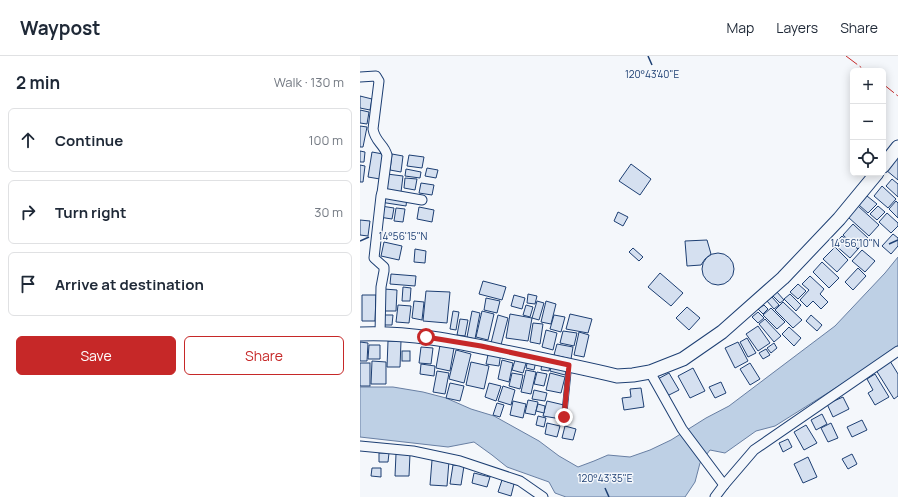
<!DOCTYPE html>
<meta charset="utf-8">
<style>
body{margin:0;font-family:Manrope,sans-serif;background:#f2f2f3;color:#1f2937}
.controls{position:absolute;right:12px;top:12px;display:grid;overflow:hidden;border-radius:6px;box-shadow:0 2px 10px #0003}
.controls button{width:36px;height:36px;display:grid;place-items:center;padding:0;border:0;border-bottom:1px solid #e0e1e3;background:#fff;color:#1f2937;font:20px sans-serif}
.stop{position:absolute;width:12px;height:12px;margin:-9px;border:3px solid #c62828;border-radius:50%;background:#fff}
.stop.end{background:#c62828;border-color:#fff;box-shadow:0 1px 4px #0008}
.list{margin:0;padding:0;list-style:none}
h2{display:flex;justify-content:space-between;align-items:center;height:52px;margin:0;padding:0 16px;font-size:17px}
h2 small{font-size:13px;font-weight:400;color:#747a83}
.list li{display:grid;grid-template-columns:26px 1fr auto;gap:12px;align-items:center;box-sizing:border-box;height:64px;margin:0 8px 8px;padding:0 8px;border:1px solid #e0e1e3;border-radius:6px}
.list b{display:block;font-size:15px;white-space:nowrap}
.list em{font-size:13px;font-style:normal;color:#747a83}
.actions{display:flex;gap:8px;padding:12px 16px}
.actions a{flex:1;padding:9px 0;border:1px solid #c62828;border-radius:6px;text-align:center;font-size:14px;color:#c62828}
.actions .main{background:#c62828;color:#fff}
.icon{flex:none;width:22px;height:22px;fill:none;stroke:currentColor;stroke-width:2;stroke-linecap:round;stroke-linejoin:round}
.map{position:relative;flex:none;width:538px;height:441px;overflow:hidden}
header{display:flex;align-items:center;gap:24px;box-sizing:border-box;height:56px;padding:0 20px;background:#fff;border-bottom:1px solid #e0e1e3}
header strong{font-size:19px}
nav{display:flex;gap:22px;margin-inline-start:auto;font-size:14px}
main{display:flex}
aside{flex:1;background:#fff}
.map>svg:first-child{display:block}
</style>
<header>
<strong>Waypost</strong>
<nav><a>Map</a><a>Layers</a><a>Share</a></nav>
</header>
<main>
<aside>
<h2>2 min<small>Walk · 130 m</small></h2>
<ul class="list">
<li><svg class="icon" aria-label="ahead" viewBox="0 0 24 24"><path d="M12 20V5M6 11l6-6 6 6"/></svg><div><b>Continue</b></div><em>100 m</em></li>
<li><svg class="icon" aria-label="right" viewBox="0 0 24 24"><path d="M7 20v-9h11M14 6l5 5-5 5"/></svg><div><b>Turn right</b></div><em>30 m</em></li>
<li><svg class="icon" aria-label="arrive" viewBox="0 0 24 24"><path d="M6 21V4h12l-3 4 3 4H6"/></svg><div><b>Arrive at destination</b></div></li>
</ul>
<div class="actions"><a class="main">Save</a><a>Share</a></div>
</aside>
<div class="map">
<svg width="538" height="441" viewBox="0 0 538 441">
<rect width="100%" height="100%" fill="#f4f7fb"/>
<!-- water -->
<polygon fill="#bed0e5" stroke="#687fa3" points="538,201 538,289 533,296 415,370 396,375 365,397 350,394 340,407 335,426 325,441 206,441 195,437 189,426 147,411 132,399 114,386 88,391 0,381 0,331 33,331 63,336 86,342 111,353 134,360 179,385 199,400 218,411 234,405 248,399 270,401 290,394 311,384 346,362 369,350 475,270 525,217"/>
<!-- building -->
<g fill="#d5e0f0" stroke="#1d3f73">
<polygon points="0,40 12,43 10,54 0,52"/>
<polygon points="0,54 9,56 7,68 0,67"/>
<polygon points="0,70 7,71 3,91 0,91"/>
<polygon points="0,95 5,96 4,106 0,106"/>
<polygon points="12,96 23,98 20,123 8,121"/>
<polygon points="32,98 43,100 41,116 30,114"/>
<polygon points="49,99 64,101 62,112 47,110"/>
<polygon points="538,100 538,124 526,114"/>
<polygon points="271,108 291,123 280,139 259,125"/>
<polygon points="0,109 5,110 3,126 0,126"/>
<polygon points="67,112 78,114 76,122 65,120"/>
<polygon points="46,113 61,116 60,122 45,120"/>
<polygon points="27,118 43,120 41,136 25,134"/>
<polygon points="45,122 57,123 55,134 44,132"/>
<polygon points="532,123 538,128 538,141 526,130"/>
<polygon points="61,127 74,129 72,139 59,137"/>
<polygon points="522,130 536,143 528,152 514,140"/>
<polygon points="22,138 47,142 46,150 20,146"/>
<polygon points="507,140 517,148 508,157 499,149"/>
<polygon points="536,145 538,147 538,162 529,153"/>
<polygon points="21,150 34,152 32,163 19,161"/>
<polygon points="498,150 519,169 509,180 488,161"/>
<polygon points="518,150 525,156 517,164 510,158"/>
<polygon points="59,151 74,154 72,166 57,163"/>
<polygon points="36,152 45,153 43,166 34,165"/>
<polygon points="258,156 268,161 263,170 254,165"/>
<polygon points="527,157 538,167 538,170 531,177 519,166"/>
<polygon points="0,164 10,165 8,180 0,179"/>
<polygon points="493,168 508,182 498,193 483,179"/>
<polygon points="533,178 538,182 538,190 531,198 522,190"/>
<polygon points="482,180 498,193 490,202 474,188"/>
<polygon points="347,184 351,198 345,203 341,209 327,210 325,185"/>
<polygon points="24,186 42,190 39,204 21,200"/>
<polygon points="475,191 488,204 477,216 463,203"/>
<polygon points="273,192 283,201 279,205 269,196"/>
<polygon points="55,193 66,195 65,207 54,206"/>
<polygon points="502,194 515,205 505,216 492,205"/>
<circle cx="358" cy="213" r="16"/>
<polygon points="462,206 479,222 469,232 453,216"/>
<polygon points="498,212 506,220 493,234 485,226"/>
<polygon points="300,217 323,237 311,250 288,231"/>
<polygon points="31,218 56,220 55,230 30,228"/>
<polygon points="450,220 464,233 460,238 468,246 461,253 453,245 447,251 440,244 449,234 442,228"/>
<polygon points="123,225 146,231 142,244 119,238"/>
<polygon points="438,228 446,235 438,243 430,236"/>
<polygon points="43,231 51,232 50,245 42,245"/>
<polygon points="24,233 37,234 36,255 23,255"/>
<polygon points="66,235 90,236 87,267 63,265"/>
<polygon points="417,236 424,244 420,247 413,240"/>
<polygon points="168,238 177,240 175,248 167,247"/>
<polygon points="430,238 441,249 436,255 424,243"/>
<polygon points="2,239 16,239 15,265 2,265"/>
<polygon points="154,239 165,242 162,253 151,250"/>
<polygon points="412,241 419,249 414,253 407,245"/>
<polygon points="126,242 140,245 137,257 124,254"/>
<polygon points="54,245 64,246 62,264 52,262"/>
<polygon points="177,245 184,247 179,264 172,262"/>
<polygon points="186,245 196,248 191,268 181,266"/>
<polygon points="423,246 442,264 433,272 415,254"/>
<polygon points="38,249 51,250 49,267 36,266"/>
<polygon points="166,249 173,251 170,261 163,259"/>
<polygon points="404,249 408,253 403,258 398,253"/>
<polygon points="327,251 340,262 329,274 316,262"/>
<polygon points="411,252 425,266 417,273 403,259"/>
<polygon points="93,255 99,256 96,274 90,273"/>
<polygon points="112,255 120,257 115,283 107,281"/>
<polygon points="122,255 134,258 128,284 116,281"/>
<polygon points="398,256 404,262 398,267 392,261"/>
<polygon points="150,258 172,262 168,285 146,282"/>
<polygon points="210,258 232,263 228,277 206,273"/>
<polygon points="23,259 33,259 32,269 22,269"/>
<polygon points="138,259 148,262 141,289 131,287"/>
<polygon points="194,259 205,261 201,276 190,273"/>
<polygon points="451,259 462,269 457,275 446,265"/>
<polygon points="100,263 108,264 105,280 97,279"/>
<polygon points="405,263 421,280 414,286 399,268"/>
<polygon points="173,267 183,268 180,288 170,286"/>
<polygon points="398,270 410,287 398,295 386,278"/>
<polygon points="429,271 441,282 434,290 422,278"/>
<polygon points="186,274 197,277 193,294 182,291"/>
<polygon points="203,275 217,277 214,290 200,287"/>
<polygon points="219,276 229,279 224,301 214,299"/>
<polygon points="387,282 396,297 388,301 380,286"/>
<polygon points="28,285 41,285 40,311 27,311"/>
<polygon points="0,286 8,287 7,305 0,305"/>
<polygon points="378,286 388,305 375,312 365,292"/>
<polygon points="414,287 417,292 411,297 407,292"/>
<polygon points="197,288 213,291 211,303 194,299"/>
<polygon points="9,289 20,289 20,303 8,303"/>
<polygon points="80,289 94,292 90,315 76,312"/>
<polygon points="61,291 73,292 71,308 59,307"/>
<polygon points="406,293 410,299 403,303 399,297"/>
<polygon points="96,294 111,298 104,327 89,323"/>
<polygon points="129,294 141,296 139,310 126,308"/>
<rect x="42" y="295" width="8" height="10"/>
<polygon points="156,301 167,304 163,317 152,314"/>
<polygon points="168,303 176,305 174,314 166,312"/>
<polygon points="142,304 153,307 149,326 138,323"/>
<polygon points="12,305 26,306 26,328 11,328"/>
<polygon points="530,305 538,318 538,340 534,343 516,314"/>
<polygon points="111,306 129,310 124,333 106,329"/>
<rect x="0" y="307" width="10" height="23"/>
<polygon points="182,307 190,309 189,315 181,314"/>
<polygon points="390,307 400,323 390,329 380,313"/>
<polygon points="61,308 75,310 74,320 60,318"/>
<polygon points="192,308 207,312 205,319 190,315"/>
<polygon points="333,312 345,335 330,342 318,320"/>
<polygon points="166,314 176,316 171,338 161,336"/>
<polygon points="77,315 89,317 85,338 73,336"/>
<polygon points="177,316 187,318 184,330 174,328"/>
<polygon points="152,317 163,319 160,333 149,330"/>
<polygon points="190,317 205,321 201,337 186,334"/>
<polygon points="309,317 319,334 305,341 296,324"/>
<polygon points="515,318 529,341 515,349 508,337 513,334 507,323"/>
<polygon points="361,326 366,337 355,342 349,331"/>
<polygon points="90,327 104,330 100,345 86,342"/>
<polygon points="129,327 141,330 136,345 125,341"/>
<polygon points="143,330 155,334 151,349 138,345"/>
<polygon points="281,332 284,351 264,354 262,342 271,341 270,333"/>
<polygon points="174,334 187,337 185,345 172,343"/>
<polygon points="483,341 489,353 473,361 467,348"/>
<polygon points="168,344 178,346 175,359 165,357"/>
<polygon points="153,345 166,348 163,362 150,359"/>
<polygon points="187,345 204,349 201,363 183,360"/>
<polygon points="137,347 144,349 140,361 133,359"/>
<polygon points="178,348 185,350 184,357 176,355"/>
<polygon points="462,358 467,368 456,374 451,364"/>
<polygon points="178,360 186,362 184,371 176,369"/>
<polygon points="502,364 507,374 492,381 487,371"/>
<polygon points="187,367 200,370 197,381 185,378"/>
<polygon points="471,367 478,382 468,386 461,372"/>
<polygon points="446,369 457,387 444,394 434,376"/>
<polygon points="205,370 216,373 213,384 202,382"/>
<polygon points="428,383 432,391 423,396 419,387"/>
<polygon points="19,397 29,397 28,406 19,406"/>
<polygon points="36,398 50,398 49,420 35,420"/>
<polygon points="492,398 497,408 488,413 482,403"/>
<polygon points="448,401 457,421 443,427 434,408"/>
<polygon points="72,404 89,405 87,430 70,429"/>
<polygon points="93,409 104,410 101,429 90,428"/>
<polygon points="12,412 21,412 21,421 11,420"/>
<polygon points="114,417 130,421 127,431 112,427"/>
<polygon points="142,424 154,428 151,440 138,436"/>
</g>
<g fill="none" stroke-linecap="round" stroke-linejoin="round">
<defs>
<polyline id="lane" points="204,361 209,311"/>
<g id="street">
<path d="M0,21L16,20L19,25L13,73C15,86 24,88 27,99L22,137"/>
<polyline points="20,277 21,231 24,215 24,211 14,202 21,140 22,137 62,144"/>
<polyline points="290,316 322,373 364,429"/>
<polyline points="0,390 53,395 100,405 160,425 183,441"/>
<polyline points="355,441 364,429 394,394 538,295"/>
</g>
<g id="secondary">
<polyline points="523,110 538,91"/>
<path d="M0,278C48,276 95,285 141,295C180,303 219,311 257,320L273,319L290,316L323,303L362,276L423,222L479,163L517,117"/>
</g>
</defs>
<!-- lane casing -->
<use href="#lane" stroke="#1d3f73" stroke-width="6"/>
<!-- street casing -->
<use href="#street" stroke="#1d3f73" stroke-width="11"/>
<!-- secondary casing -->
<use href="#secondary" stroke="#1d3f73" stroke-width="15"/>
<!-- lane -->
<use href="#lane" stroke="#f4f7fb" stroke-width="4.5"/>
<!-- street -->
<use href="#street" stroke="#f4f7fb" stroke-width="9"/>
<!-- secondary -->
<use href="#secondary" stroke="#f4f7fb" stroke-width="13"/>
<!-- power -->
<g stroke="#c62828" stroke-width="1" stroke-dasharray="14 3 2 3" stroke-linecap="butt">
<polyline points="486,0 506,15"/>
<polyline points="523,28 538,40"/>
</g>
</g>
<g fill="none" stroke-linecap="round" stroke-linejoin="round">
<!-- route -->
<polyline stroke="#c62828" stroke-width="5" points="66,281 121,290 209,309 204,361"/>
</g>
<!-- ticks -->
<path fill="none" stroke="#1d3f73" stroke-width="1.5" d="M288,0L292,9M0,185L9,181M529,188L538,184M245,432L249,441"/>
<g font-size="10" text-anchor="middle" fill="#1d3f73" stroke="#f4f7fb" stroke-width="3" stroke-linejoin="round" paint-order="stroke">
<text x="292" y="22">120°43'40"E</text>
<text x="43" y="184">14°56'15"N</text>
<text x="495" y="191">14°56'10"N</text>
<text x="245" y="426">120°43'35"E</text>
</g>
</svg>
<div class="controls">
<button>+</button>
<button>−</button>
<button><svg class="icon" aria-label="locate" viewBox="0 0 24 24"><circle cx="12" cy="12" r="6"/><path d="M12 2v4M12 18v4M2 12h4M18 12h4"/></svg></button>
</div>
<div class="stop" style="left:66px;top:281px"></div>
<div class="stop end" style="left:204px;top:361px"></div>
</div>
</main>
